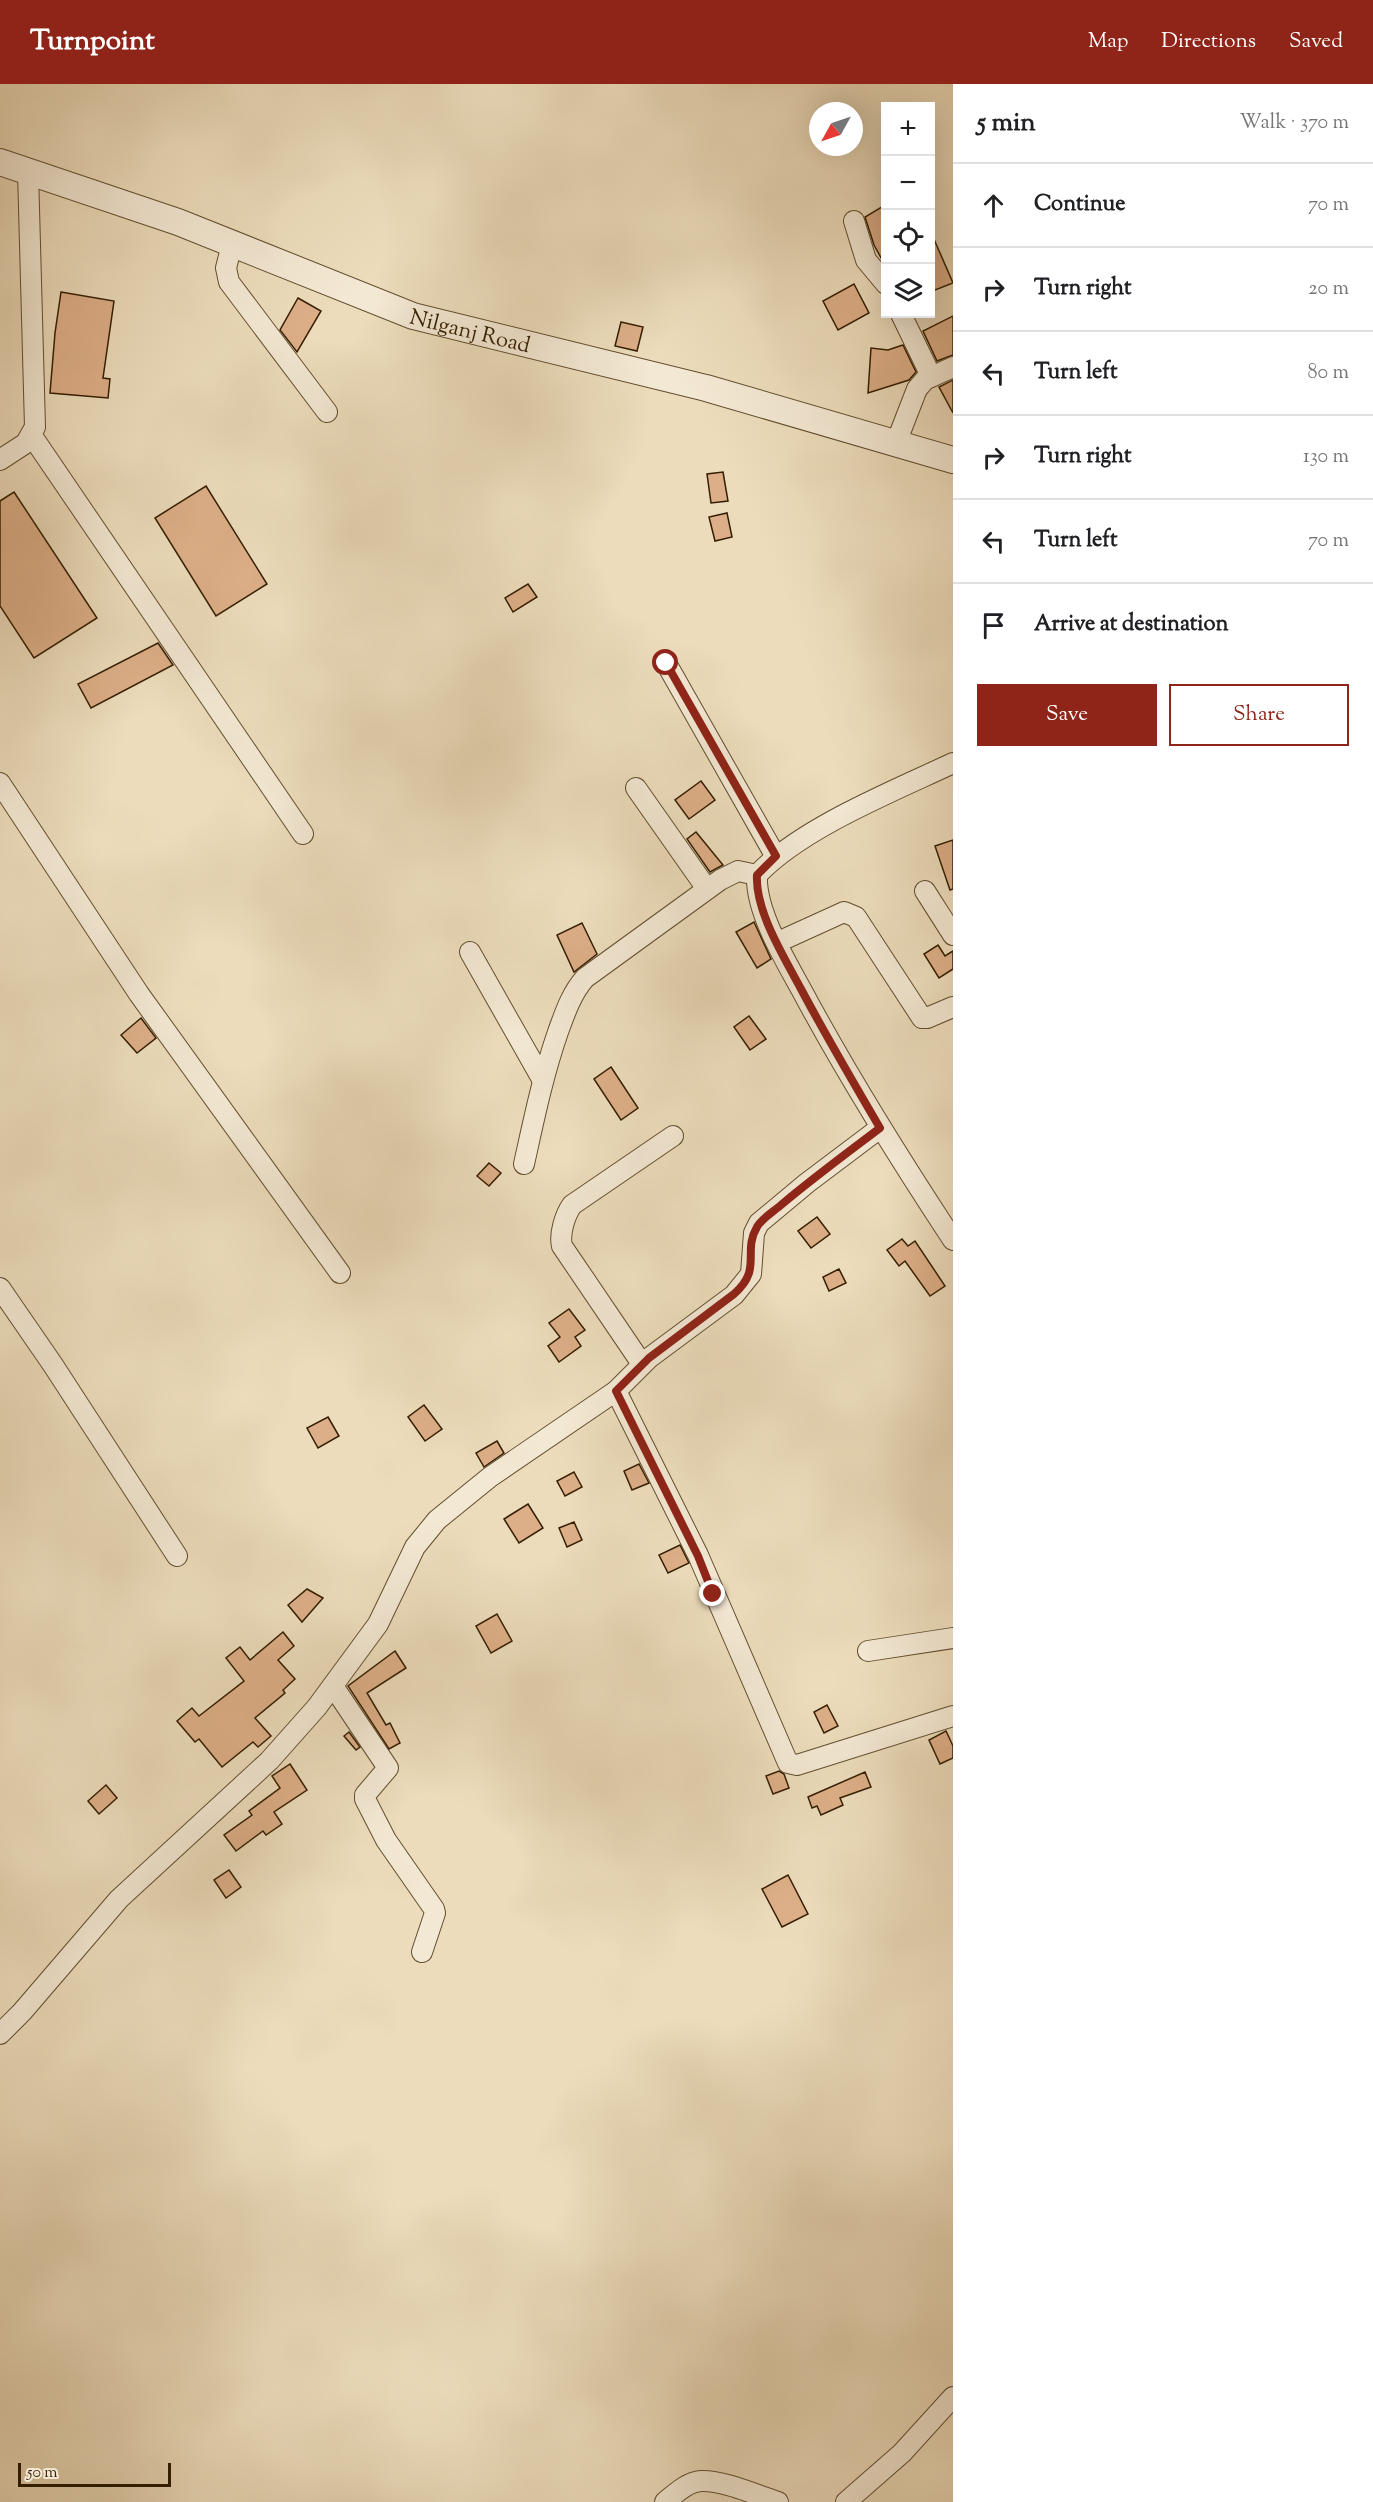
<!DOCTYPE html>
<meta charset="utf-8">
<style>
body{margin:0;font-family:"Sorts Mill Goudy",serif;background:#f2f2f2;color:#202124}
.controls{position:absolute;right:18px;top:18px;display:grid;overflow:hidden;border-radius:0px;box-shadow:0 6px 24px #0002}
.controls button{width:54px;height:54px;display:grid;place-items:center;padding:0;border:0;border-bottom:2px solid #e0e0e0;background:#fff;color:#202124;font:30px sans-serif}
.compass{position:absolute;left:809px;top:18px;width:54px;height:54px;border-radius:50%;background:#fff;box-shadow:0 6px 24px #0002;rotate:230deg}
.scale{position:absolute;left:18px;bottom:15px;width:153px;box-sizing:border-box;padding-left:6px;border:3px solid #341e00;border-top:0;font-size:16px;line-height:21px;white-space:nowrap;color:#341e00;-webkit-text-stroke:4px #f3e8d3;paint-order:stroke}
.stop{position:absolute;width:18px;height:18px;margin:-14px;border:4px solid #8f2418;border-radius:50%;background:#fff}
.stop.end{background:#8f2418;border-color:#fff;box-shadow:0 2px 6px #0008}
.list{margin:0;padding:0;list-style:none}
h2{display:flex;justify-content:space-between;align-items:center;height:78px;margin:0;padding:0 24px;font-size:26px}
h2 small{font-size:20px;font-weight:400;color:#757577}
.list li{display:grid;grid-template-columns:39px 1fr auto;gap:18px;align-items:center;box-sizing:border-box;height:84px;padding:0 24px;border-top:2px solid #e0e0e0}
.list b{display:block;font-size:22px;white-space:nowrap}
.list em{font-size:20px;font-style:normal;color:#757577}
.actions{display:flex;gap:12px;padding:18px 24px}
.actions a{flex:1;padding:14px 0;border:2px solid #8f2418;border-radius:0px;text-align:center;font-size:21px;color:#8f2418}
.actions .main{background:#8f2418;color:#fff}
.icon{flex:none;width:33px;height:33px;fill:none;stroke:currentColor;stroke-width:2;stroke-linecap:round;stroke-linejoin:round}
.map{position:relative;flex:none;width:953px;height:2418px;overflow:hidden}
header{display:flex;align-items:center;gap:36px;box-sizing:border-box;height:84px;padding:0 30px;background:#8f2418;color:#fff}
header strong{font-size:28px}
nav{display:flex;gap:33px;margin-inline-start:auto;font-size:21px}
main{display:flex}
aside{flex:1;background:#fff}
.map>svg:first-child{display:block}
</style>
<header>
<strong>Turnpoint</strong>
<nav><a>Map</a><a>Directions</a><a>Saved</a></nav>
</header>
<main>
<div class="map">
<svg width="953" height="2418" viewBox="0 0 953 2418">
<rect width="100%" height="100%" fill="#ecdcbb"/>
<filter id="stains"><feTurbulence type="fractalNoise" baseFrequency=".00333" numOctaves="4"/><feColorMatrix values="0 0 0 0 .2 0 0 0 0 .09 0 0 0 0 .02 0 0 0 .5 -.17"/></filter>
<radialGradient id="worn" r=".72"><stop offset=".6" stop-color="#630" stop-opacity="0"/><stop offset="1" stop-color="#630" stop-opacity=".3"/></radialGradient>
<!-- building -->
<g fill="#ddaf88" stroke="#341e00" stroke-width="1.5">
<polygon points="885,121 885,181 874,161 865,133"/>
<polygon points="930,146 953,199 930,208"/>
<polygon points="854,200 869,229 838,246 823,217"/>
<polygon points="61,208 114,217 103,294 110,295 108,314 50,309 55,249"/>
<polygon points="298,214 321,227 297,268 280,246"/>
<polygon points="953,232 953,271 937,277 923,247"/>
<polygon points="621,238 643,243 637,267 615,262"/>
<polygon points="903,261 916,288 909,296 868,309 871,264 888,266"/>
<polygon points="953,296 953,329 939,303"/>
<polygon points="723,388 728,417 711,419 707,390"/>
<polygon points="206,402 267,500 216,532 155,434"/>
<polygon points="14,408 97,534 34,574 0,522 0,417"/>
<polygon points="727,429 732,453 715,457 709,433"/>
<polygon points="528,500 537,513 513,528 505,514"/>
<polygon points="158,559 173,581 91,624 78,600"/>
<polygon points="701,697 715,716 689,735 675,716"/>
<polygon points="696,748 723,781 710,788 687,755"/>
<polygon points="953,756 953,805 950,806 935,762"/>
<polygon points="754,838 771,875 757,884 736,848"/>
<polygon points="582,839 597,870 574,888 557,851"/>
<polygon points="938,861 945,872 953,867 953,885 939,894 924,870"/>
<polygon points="749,932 766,955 750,966 734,943"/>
<polygon points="141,934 156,954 137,969 121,951"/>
<polygon points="611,983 638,1024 621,1036 594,995"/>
<polygon points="489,1079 501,1089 489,1102 477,1092"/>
<polygon points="817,1133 830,1150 811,1164 798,1147"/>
<polygon points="902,1155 908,1162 915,1157 945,1202 930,1212 905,1177 899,1182 887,1166"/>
<polygon points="839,1185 846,1199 829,1207 823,1193"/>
<polygon points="569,1225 585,1246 575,1253 581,1262 559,1278 548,1262 560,1253 549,1239"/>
<polygon points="424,1321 442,1345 425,1357 408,1333"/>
<polygon points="328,1333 339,1352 318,1364 307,1344"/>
<polygon points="497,1357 504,1369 484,1383 476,1369"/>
<polygon points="639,1380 649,1399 632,1406 624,1387"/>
<polygon points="574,1388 582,1403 565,1412 557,1397"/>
<polygon points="528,1420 543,1444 519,1459 504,1435"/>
<polygon points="574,1438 582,1456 567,1463 559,1444"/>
<polygon points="680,1461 689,1479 668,1489 659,1471"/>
<polygon points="307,1505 323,1514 302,1538 288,1521"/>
<polygon points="497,1530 512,1557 491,1569 476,1542"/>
<polygon points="283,1548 294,1562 278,1576 295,1595 283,1606 285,1609 255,1634 271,1652 258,1663 253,1658 222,1683 199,1655 195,1658 177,1637 192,1624 199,1632 244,1597 226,1574 240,1563 250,1576"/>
<polygon points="395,1567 406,1584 367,1609 386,1641 390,1639 400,1659 389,1665 348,1602"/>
<polygon points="827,1621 838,1642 824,1649 814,1628"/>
<polygon points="946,1647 953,1662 953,1674 940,1680 929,1656"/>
<polygon points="349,1648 360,1663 356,1666 344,1652"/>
<polygon points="290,1680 307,1706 274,1728 282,1740 266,1751 263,1747 236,1767 224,1751 252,1731 249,1727 280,1704 272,1692"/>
<polygon points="779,1687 784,1690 789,1704 773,1710 766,1692"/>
<polygon points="865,1688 871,1703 840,1714 843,1721 821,1731 817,1722 812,1724 808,1713"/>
<polygon points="106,1701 117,1714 99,1730 88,1717"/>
<polygon points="229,1786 241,1803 226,1814 214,1796"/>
<polygon points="788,1791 808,1830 782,1843 762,1805"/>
</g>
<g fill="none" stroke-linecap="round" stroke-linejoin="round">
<defs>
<g id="minor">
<polyline points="854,137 866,176 886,200"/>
<polyline points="232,160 226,184 229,198 327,328"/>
<polyline points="929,294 953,283"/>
<polyline points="32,352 303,750"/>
<polyline points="896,359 917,305 930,290 901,230"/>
<polyline points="0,376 26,359 35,343 28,88"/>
<polyline points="666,579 776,773"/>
<path d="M953,679C894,707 801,744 757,791C755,826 784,874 801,905C847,991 899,1074 953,1156"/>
<polyline points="0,699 139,910 340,1189"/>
<polyline points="636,704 707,805"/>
<polyline points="925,807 953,851"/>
<polyline points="778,858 844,828 856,833 922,934 927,934 953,923"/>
<polyline points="470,868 542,995"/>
<path d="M524,1080C534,1035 543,991 558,948C565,929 571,910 585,894L720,796L738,787L757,791"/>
<polyline points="0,1204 53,1281 177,1472"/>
<path d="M642,1280L562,1162C559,1150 565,1131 572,1121L673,1052"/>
<polyline points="616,1307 698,1471 788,1679 797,1681 953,1632"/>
<polyline points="868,1567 953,1554"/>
<polyline points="333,1602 388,1684 365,1711 365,1715 386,1756 434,1825 435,1829 422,1868"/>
<polyline points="0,1950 22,1928 119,1815 269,1677 317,1623 378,1540 415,1463 437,1436 490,1393 616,1307 649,1274 734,1211 751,1190 754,1149 759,1139 807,1099 880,1044"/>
<path d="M665,2418C675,2410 687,2398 701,2397C723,2396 756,2411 778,2418"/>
<polyline points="846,2418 902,2369 953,2313"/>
</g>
<g id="tertiary">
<path id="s1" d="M0,78L178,138L413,232L706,304L953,376"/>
</g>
</defs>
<!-- minor casing -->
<use href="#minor" stroke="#624e2f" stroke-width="22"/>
<!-- tertiary casing -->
<use href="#tertiary" stroke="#624e2f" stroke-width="28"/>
<!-- minor -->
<use href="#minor" stroke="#f3e8d3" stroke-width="20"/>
<!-- tertiary -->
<use href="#tertiary" stroke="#f3e8d3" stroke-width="26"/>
</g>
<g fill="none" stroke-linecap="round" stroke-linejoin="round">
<!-- route -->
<path stroke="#8f2418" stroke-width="8" d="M666,579L776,772L757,791C755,827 784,873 801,905C826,952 853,998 880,1044C847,1069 813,1094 781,1121C773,1128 762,1134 757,1143C742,1168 763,1185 734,1210L649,1274L616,1307L698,1472L713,1510"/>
</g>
<g text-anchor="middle" stroke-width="4.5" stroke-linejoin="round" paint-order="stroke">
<!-- street labels -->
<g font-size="22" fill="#341e00" stroke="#f3e8d3">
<text dy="8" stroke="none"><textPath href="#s1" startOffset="500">Nilganj Road</textPath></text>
</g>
</g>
<rect width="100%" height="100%" filter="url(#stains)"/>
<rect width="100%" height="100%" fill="url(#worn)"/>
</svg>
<div class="controls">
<button>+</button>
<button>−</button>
<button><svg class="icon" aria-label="locate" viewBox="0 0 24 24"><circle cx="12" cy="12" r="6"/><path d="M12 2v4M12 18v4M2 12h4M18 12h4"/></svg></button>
<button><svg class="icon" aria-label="layers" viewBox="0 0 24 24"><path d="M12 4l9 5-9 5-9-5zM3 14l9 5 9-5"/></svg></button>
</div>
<svg class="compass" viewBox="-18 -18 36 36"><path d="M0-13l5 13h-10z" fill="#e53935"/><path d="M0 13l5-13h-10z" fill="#757577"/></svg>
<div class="scale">50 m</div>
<div class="stop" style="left:666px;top:579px"></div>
<div class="stop end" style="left:713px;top:1510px"></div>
</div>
<aside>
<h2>5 min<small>Walk · 370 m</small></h2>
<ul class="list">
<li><svg class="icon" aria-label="ahead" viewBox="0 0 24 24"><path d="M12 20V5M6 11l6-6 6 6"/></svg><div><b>Continue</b></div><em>70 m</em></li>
<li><svg class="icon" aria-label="right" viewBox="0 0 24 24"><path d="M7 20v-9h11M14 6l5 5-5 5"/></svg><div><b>Turn right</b></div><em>20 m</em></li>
<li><svg class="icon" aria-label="left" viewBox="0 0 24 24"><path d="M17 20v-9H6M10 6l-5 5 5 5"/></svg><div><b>Turn left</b></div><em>80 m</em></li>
<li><svg class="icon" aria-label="right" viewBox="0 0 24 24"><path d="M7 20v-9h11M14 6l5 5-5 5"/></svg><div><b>Turn right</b></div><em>130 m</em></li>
<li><svg class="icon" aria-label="left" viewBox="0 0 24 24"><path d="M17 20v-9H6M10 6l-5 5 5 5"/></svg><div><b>Turn left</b></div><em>70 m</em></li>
<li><svg class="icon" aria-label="arrive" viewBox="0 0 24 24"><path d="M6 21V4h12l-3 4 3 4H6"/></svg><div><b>Arrive at destination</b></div></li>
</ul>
<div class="actions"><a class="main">Save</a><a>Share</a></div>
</aside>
</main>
